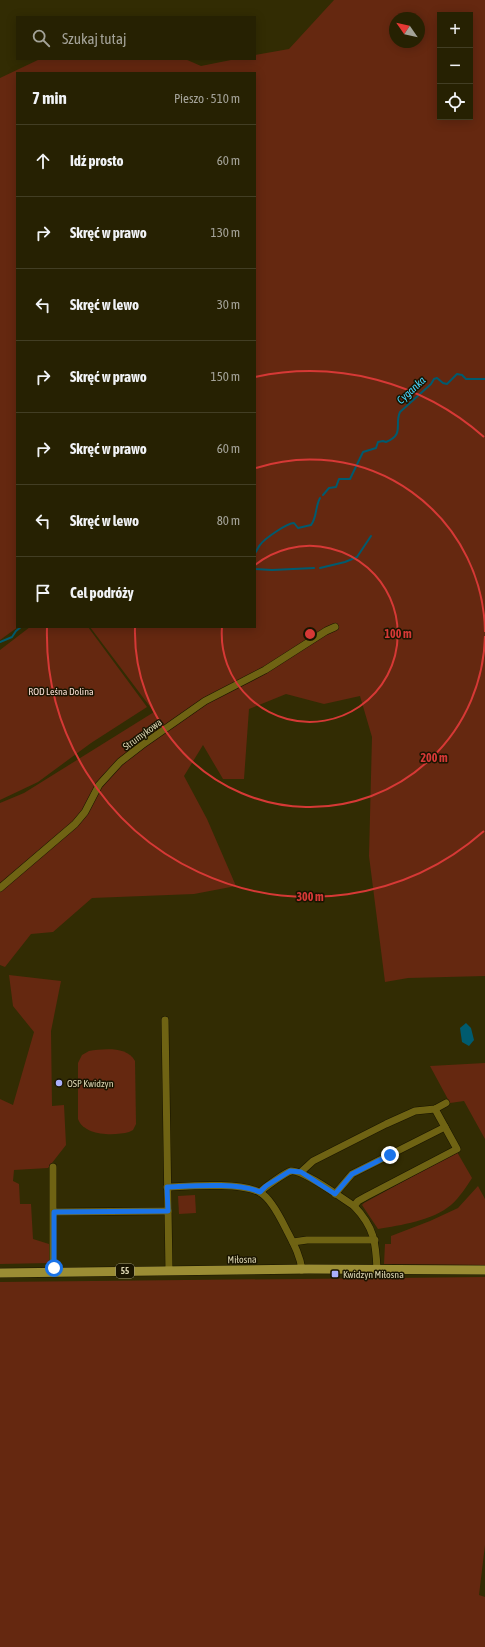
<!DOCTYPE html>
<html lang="pl">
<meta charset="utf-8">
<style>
body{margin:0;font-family:"Asap Condensed",sans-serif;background:#322e11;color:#f1f3f6}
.controls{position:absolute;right:12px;top:12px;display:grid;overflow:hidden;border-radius:0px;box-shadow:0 2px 10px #0003}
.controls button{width:36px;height:36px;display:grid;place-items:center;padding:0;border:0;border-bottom:1px solid #423e24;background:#262102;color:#f1f3f6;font:20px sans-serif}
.compass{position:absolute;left:389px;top:12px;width:36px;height:36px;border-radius:50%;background:#262102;box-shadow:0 2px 10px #0003;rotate:304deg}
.stop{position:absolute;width:12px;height:12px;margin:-9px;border:3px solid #1a73e8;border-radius:50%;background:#fff}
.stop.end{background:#1a73e8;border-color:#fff;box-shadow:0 1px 4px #0008}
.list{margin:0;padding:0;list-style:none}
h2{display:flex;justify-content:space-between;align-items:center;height:52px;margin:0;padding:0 16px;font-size:17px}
h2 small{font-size:13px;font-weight:400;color:#a4a399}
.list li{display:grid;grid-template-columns:26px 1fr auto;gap:12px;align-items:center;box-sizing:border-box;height:72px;padding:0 16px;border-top:1px solid #423e24}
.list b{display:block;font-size:15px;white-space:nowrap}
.list em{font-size:13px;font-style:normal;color:#a4a399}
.icon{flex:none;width:22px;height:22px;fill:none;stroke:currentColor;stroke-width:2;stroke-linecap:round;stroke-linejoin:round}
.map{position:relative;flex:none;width:485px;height:1647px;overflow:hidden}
.search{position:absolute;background:#262102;box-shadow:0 2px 10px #0003;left:16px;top:16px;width:240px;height:44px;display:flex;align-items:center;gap:10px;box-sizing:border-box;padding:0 14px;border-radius:0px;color:#a4a399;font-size:15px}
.panel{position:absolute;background:#262102;box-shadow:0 2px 10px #0003;left:16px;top:72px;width:240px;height:556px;border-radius:0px}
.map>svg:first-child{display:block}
</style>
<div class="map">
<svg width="485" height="1647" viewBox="0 0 485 1647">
<rect width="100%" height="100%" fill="#322c03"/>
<!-- green -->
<g fill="#652810" fill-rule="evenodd">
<path d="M334,0H485V976L408,978L385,982L369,856L372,737L360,696L324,704L286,694L249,709L244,779H223L203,745L184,776L207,819L236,886L194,894L92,898L53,932L31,934L5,967L0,965V803L24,793L154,712L90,627H255V73H17L18,627L0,640V78L40,59H185L201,66L236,59H255V55L289,49ZM440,15H470V117H440ZM395,18H419V42H395Z"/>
<polygon points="30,627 88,627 147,707 91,743 38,782 0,800 0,650"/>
<polygon points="9,975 61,981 51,1031 52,1106 64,1105 66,1145 48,1168 14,1170 13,1181 19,1184 20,1204 31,1204 33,1239 49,1244 50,1263 0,1264 0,1099 13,1105 34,1032 13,1006"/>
<path d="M89,1051C103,1049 127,1046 135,1061L136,1124L133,1130L129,1132C114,1136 84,1136 78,1119V1063L82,1055Z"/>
<polygon points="485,1063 485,1139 464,1101 450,1103 430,1066"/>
<path d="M457,1152L472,1178C466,1187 460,1197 451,1205C432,1221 401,1225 378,1229L362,1205L364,1203Z"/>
<polygon points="478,1186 485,1199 485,1265 384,1264 385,1244 391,1244 391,1236 430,1221 458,1208"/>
<polygon points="195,1195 196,1213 179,1214 178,1196"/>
<polygon points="485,1277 485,1545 479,1595 485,1597 485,1647 0,1647 0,1282"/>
</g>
<!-- water -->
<polygon fill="#005b6f" points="466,1023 471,1028 474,1040 469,1046 462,1042 460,1028"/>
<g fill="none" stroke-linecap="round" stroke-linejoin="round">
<!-- stream -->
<g stroke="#005b6f" stroke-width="2">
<path d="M323,495L329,488L336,487L339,479H350L363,452L376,448L378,442L383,441L386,442C405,434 394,425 400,412L431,384L434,379L437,378L443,383L447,384L457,374L462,375L466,379H485"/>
<path d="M255,553C257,551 258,547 260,545C264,539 287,523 294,523L298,528L311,525C317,518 315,507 320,498"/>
<polyline points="320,568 345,562 357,557 371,536"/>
<polyline points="255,569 272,570 314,568"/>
<polyline points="0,642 12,637 16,631 21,627"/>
</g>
<defs>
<g id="minor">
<polyline points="0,888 75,824 85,812 99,785 120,762 142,745 205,701 265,670 326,631 335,627"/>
<polyline points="165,1020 169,1271"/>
<polyline points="53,1167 53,1273"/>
<polyline points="301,1172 313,1161 386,1124 415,1111 435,1109 446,1103"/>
<path d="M167,1187C189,1186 243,1182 261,1193C271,1199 280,1217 285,1227C292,1241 300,1254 302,1270"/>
<path d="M260,1192C264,1188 286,1172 291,1171C302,1169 343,1199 354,1206C374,1227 376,1242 377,1270"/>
<polyline points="335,1194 352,1174 445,1127"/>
<polyline points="354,1206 358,1201 367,1196 457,1149 435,1109"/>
<polyline points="54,1212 168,1211"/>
<polyline points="293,1242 307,1240 375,1240"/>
</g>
<polyline id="major" points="0,1273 309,1269 485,1270"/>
</defs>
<!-- minor casing -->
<use href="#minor" stroke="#181400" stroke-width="8"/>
<!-- major casing -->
<use href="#major" stroke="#181400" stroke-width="10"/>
<!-- minor -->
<use href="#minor" stroke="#6f6313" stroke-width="7"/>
<!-- major -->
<use href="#major" stroke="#9b8d34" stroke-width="9"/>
</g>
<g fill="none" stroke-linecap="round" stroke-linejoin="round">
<!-- route -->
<path stroke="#1a73e8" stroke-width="5" d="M54,1268V1212L168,1211L167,1187C192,1186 238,1182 260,1192L266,1186L290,1171L301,1172L335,1194L352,1174L390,1155"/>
</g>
<!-- distance rings -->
<g fill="none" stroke="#d63936" stroke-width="2">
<path d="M255 565A88 88 0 1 1 222 627"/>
<path d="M485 636A175 175 0 1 1 135 628M256 468A175 175 0 0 1 485 632"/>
<path d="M484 831A263 263 0 0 1 47 627M255 377A263 263 0 0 1 484 437"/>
</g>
<!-- markers -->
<g fill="#aab0fb" stroke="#191400" stroke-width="1.5">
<circle cx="59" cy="1083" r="4"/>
<rect x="331" y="1270" width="8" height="8" rx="2"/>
</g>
<g text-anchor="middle" stroke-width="3" stroke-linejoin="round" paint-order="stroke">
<!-- shield labels -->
<rect fill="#191400" stroke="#9f9a7b" stroke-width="1" x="116" y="1264" width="18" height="14" rx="3"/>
<g font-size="9" font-weight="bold" fill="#d9d3b0">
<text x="125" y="1274">55</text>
</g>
<!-- park labels -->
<g font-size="10" fill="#f6dbd1" stroke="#191400">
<text x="61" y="695">ROD Leśna Dolina</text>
</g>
<!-- street labels -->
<g font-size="10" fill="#d9d3b0" stroke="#191400">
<text transform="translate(142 734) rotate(-36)" y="4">Strumykowa</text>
<text transform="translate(242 1259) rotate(-1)" y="4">Miłosna</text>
</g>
<!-- poi labels -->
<g font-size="10" fill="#d9d3b0" stroke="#191400" text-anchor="start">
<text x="67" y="1087">OSP Kwidzyn</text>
<text x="343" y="1278">Kwidzyn Miłosna</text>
</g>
<!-- water labels -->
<g font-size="11" font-style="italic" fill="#48d7fe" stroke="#191400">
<text transform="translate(411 390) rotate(-43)" y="4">Cyganka</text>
</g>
</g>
<circle cx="310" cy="634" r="6" fill="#d63936" stroke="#191400" stroke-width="2"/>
<g font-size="12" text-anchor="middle" font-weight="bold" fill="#d63936" stroke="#191400" stroke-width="3" stroke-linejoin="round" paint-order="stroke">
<text x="398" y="638">100 m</text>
<text x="434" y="762">200 m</text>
<text x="310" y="901">300 m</text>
</g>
</svg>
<div class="controls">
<button>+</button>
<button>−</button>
<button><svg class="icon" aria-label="locate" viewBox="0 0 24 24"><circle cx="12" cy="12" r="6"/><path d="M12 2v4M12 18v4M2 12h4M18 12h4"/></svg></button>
</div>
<svg class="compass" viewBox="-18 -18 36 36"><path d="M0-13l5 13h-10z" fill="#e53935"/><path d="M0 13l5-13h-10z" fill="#a4a399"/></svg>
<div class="stop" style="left:54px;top:1268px"></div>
<div class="stop end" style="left:390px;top:1155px"></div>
<div class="search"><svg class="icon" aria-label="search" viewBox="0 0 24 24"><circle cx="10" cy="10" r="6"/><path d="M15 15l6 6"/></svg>Szukaj tutaj</div>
<section class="panel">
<h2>7 min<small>Pieszo · 510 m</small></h2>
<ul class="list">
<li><svg class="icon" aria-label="ahead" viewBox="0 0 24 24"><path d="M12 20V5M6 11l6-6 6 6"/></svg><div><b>Idź prosto</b></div><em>60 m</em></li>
<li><svg class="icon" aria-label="right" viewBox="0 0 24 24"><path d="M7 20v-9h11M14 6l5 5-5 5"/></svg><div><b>Skręć w prawo</b></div><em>130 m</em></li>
<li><svg class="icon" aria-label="left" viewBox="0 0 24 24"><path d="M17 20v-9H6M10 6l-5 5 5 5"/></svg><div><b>Skręć w lewo</b></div><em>30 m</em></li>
<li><svg class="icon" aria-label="right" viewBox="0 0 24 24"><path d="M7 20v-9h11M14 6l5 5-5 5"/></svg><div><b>Skręć w prawo</b></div><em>150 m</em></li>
<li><svg class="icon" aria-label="right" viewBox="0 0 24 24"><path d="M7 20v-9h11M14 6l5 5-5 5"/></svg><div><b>Skręć w prawo</b></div><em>60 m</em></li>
<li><svg class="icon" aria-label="left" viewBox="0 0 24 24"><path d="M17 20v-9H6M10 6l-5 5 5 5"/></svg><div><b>Skręć w lewo</b></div><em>80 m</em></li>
<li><svg class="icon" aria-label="arrive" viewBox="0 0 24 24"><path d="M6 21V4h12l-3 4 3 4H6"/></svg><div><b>Cel podróży</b></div></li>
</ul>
</section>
</div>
